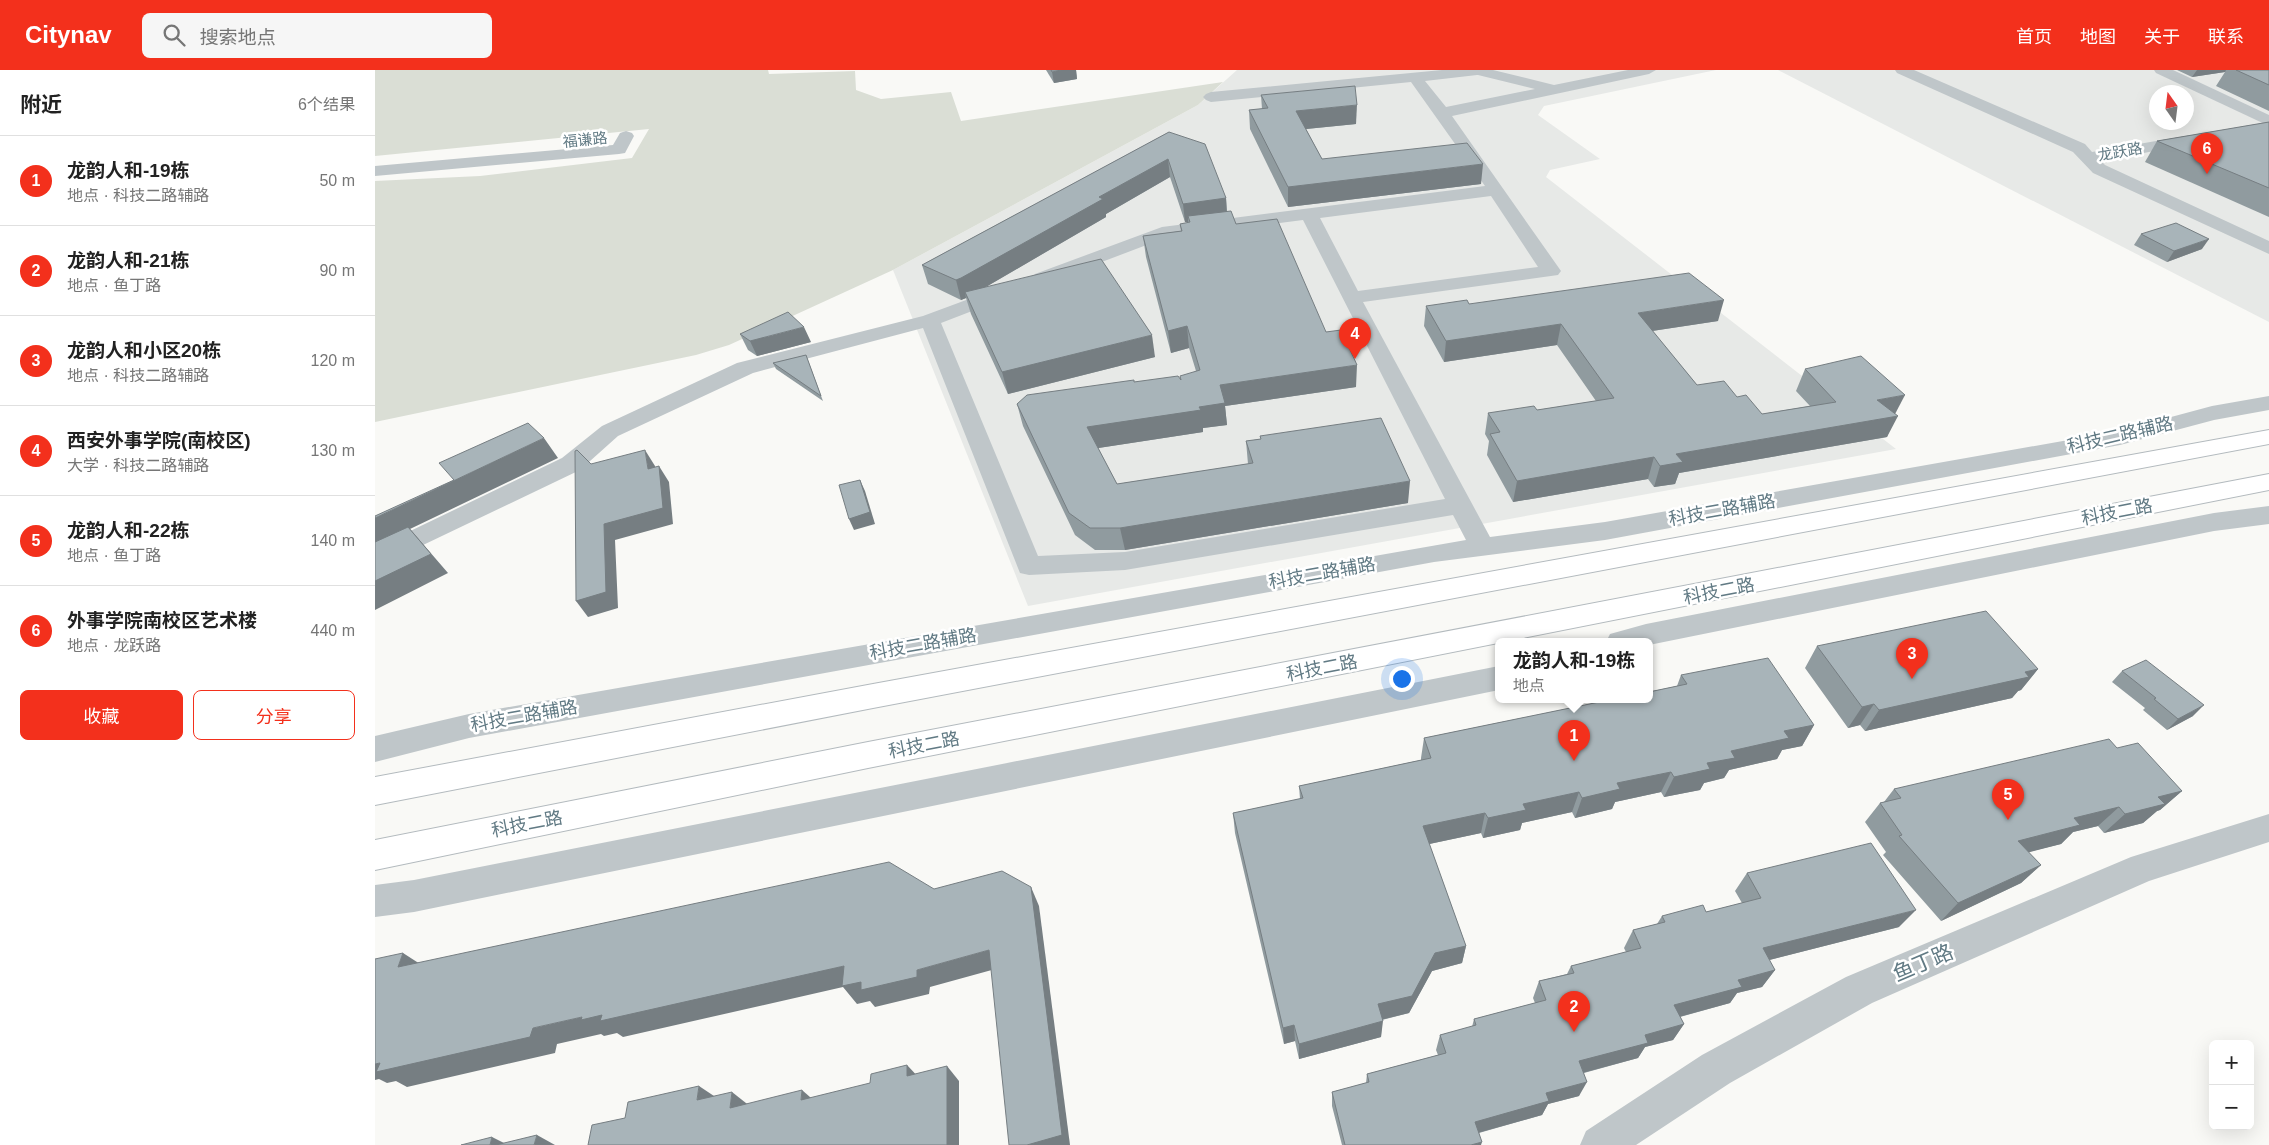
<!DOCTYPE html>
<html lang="zh">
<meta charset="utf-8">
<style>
body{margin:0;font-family:Helvetica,"Noto Sans SC",sans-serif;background:#f6f6f6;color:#222}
.controls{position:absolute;right:15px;bottom:15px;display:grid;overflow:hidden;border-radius:8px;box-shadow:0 5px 20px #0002}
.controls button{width:45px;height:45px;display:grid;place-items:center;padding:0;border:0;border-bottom:1px solid #e0e0e0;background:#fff;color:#222;font:25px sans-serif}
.compass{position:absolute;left:1774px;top:15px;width:45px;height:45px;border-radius:50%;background:#fff;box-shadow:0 5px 20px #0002;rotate:346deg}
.you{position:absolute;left:1026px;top:608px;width:18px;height:18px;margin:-12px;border:4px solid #fff;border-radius:50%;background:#1a73e8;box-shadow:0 0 0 8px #1a73e833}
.badge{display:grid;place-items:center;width:32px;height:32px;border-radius:50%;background:#f3301c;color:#fff;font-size:16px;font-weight:700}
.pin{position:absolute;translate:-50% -41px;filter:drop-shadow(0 1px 2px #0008)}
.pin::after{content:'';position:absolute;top:26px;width:18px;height:15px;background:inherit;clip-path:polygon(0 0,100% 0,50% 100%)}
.popup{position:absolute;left:1120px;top:568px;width:158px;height:65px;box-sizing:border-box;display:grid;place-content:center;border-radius:8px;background:#fff;filter:drop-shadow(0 1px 4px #0005);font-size:16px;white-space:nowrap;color:#767676}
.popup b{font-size:19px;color:#222}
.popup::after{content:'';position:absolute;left:50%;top:100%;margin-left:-10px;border:10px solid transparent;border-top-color:#fff}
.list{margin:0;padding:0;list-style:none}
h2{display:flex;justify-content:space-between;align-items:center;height:65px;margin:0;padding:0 20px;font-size:21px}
h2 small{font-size:16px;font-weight:400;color:#767676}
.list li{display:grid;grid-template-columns:32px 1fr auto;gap:15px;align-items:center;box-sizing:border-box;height:90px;padding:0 20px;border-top:1px solid #e0e0e0}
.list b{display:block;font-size:19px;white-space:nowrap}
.list p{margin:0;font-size:16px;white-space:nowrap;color:#767676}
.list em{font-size:16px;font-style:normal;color:#767676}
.actions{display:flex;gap:10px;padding:15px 20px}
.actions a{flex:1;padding:11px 0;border:1px solid #f3301c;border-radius:8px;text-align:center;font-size:18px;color:#f3301c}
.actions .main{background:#f3301c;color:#fff}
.icon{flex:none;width:28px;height:28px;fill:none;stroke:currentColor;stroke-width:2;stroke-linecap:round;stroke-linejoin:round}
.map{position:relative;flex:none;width:1894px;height:1075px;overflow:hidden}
header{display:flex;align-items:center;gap:30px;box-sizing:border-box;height:70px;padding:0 25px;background:#f3301c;color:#fff}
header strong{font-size:24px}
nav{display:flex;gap:28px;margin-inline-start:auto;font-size:18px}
.search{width:350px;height:45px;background:#f6f6f6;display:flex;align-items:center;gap:12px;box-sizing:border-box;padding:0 18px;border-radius:8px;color:#767676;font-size:19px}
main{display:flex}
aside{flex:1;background:#fff}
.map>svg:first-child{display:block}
</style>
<header>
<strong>Citynav</strong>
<div class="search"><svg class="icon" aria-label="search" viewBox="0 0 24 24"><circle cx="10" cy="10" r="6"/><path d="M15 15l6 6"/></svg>搜索地点</div>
<nav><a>首页</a><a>地图</a><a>关于</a><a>联系</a></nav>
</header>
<main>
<aside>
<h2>附近<small>6个结果</small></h2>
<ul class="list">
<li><span class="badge">1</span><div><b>龙韵人和-19栋</b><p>地点 · 科技二路辅路</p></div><em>50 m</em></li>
<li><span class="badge">2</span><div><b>龙韵人和-21栋</b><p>地点 · 鱼丁路</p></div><em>90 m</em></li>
<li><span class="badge">3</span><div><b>龙韵人和小区20栋</b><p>地点 · 科技二路辅路</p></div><em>120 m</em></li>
<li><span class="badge">4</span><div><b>西安外事学院(南校区)</b><p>大学 · 科技二路辅路</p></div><em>130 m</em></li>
<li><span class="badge">5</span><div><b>龙韵人和-22栋</b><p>地点 · 鱼丁路</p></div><em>140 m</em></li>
<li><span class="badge">6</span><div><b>外事学院南校区艺术楼</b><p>地点 · 龙跃路</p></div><em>440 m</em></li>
</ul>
<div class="actions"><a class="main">收藏</a><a>分享</a></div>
</aside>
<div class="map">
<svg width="1894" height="1075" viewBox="0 0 1894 1075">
<rect width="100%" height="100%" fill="#f9f9f6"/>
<!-- built -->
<g fill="#e7e9e7" fill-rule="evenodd">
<polygon points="862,0 1341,0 1169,36 1163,45 1225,89 1175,100 1171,107 1521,379 653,536 518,200 823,35"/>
<path d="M1403,0H1894V252ZM1782,22H1812V52H1782Z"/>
</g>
<!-- green -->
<polygon fill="#daded5" points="0,0 393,0 394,4 480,1 481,20 506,29 576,22 586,51 848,12 823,35 518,200 354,275 321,285 0,352 0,111 105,106 257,88 274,59 0,86"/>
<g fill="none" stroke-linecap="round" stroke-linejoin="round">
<defs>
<g id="major">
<polygon points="1894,360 1894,374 498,638 0,735 0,707 498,614"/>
<polygon points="1894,404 1894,420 493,698 0,800 0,770 493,672"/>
</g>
</defs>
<!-- major casing -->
<use href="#major" stroke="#b3babe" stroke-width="2"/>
<!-- minor -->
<g fill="#bfc6c9" fill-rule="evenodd">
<path d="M1067,0H1118L1179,15L1253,0H1281L1274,4L1077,46L1186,201L1183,205L988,232L1115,467L1230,452L1744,361L1837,336L1894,326V340L1839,350L1745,375L1230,470L1059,492L94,668L0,692V666L94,644L1091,470L1078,445L750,500L654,505L645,503L548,258L378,303L243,366L205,400L0,498V478L187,388L227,356L362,293L548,246L629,216L636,218L639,222L636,226L566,253L663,486L750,482L1070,429L928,150L790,168L674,212L667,214L660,212L657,208L660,204L787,157L1110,116L1036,12L836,32L831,30L828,27L831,24L836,22ZM1102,5H1103L1160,19L1071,37L1050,11ZM1116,126L1163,197L983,221L945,148Z"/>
<polygon points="1520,0 1539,0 1710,74 1717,82 1816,65 1822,67 1824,70 1822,73 1726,91 1730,95 1894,171 1894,184 1718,103 1698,82 1522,3"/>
<polygon points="1779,0 1798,0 1894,45 1894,56 1781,3"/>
<polygon points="251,61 257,63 259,66 250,83 244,84 0,106 0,96 238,75 245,63"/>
<polygon points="1894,436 1894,454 1839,461 1274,575 1274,572 1231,572 1235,564 1271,554 1839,443"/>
<polygon points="1124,596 1124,620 39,842 0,847 0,815 39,810"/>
<polygon points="1894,744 1894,772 1774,811 1497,933 1355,1013 1261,1075 1205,1075 1211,1061 1327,985 1471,907 1756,787"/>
</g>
<!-- major -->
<use href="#major" fill="#fff" fill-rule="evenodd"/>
</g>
<!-- wall -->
<g fill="#909b9f">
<polygon points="671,0 701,0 702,9 679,13"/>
<polygon points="1802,0 1894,0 1894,41 1841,16 1850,2 1817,7"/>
<polygon points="886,25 981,54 931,59 947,89 1106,114 913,137 875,59 874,40 887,39"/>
<polygon points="1894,52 1894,147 1770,92 1782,71"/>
<polygon points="794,62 851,128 852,141 861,154 951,262 981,317 850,336 852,355 828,358 828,362 723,378 742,414 873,394 871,371 886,369 885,366 1033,433 750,480 720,480 700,465 648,356 642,334 759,312 805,309 821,301 814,278 796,283 771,187 768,166 806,161 805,154 813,153 813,152 810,152 795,107 731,144 731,147 609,218 780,287 633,324 596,244 591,228 586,230 553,214 547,195"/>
<polygon points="1766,164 1827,179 1792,192 1759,175"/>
<polygon points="1094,234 1343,251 1277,261 1322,315 1362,327 1387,344 1435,336 1421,321 1430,299 1520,344 1512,367 1304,403 1300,414 1279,417 1273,409 1138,432 1112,385 1114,371 1110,364 1113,343 1162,340 1221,331 1182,275 1069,292 1049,256 1051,236"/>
<polygon points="365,264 436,272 382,286 373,280"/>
<polygon points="431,285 448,331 401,299 398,293"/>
<polygon points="1442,576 1663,599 1646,620 1643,621 1637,628 1490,661 1485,655 1473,658 1430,598"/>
<polygon points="1747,601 1818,646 1792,660 1768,640 1770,638 1737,612"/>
<polygon points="1306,605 1439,655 1427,676 1407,680 1402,689 1354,700 1349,708 1329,713 1325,720 1289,727 1286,722 1240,732 1237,739 1200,748 1197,742 1147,753 1145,760 1108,768 1106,763 1054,774 1091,876 1087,893 1057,901 1034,943 1007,950 1006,967 924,989 920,971 909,974 860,763 858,743 925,729 924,716 1046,690 1046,688 1049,668 1302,616"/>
<polygon points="1742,678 1807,721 1785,740 1782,741 1768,753 1729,763 1723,756 1698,762 1686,774 1653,782 1666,795 1646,813 1566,851 1508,785 1511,782 1490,752 1505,733 1509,732 1519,719"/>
<polygon points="1372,803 1524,857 1394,890 1400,900 1387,917 1362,923 1355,933 1305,947 1309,954 1298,970 1270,977 1263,988 1209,1003 1204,1026 1173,1034 1167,1045 1104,1063 1106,1075 967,1075 957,1036 957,1022 991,1013 992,1004 1063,985 1061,980 1065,965 1097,957 1099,949 1160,933 1158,928 1164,911 1192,904 1196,896 1251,882 1249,878 1258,860 1282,854 1287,846 1331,842 1367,833 1360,821"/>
</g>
<!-- shaded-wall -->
<g fill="#767e82">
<polygon points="686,0 701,0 702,9 679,13 677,2"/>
<polygon points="1822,0 1851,0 1850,2 1817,7"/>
<polygon points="982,35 981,54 921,60 921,41"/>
<polygon points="793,89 795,107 731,144 731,147 592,228 590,222 591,228 586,230 581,210 724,127"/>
<polygon points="1108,94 1106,114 913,137 913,117"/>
<polygon points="851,128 852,147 813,146 813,152 810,152 808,134"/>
<polygon points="1834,169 1827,179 1792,192 1799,181"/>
<polygon points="1349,230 1343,251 1257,264 1263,243"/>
<polygon points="1186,254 1182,275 1069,292 1071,271"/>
<polygon points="812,256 814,278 796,283 793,261"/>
<polygon points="429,257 436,272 382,286 375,271"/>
<polygon points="777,265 780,287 633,324 627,302"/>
<polygon points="982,295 981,317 850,336 852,355 828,358 828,362 717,379 712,357 824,337 845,315"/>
<polygon points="1530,325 1519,346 1502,330"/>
<polygon points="1523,346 1512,367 1304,403 1300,414 1279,417 1285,396 1301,384"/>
<polygon points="169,368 183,388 35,459 73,503 0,540 0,448"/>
<polygon points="270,380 280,396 283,415 273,399"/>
<polygon points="1279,387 1273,409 1138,432 1142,411"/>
<polygon points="284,396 294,412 298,454 240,470 243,538 213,547 201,531 229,454"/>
<polygon points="485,410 490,421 500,454 479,460 474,449"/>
<polygon points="1035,411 1033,433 750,480 745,458"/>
<polygon points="1663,599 1646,620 1643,621 1637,628 1490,661 1504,640 1650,602"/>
<polygon points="1499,634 1485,655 1473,658 1487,637"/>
<polygon points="1829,635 1818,646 1792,660 1803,649"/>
<polygon points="1439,655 1427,676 1407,680 1402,689 1354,700 1349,708 1329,713 1325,720 1289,727 1299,707 1332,693 1356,681 1409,661"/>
<polygon points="1296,702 1286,722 1240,732 1237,739 1200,748 1207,728 1242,713"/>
<polygon points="1807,721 1785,740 1782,741 1768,753 1729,763 1750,744 1783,727"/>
<polygon points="1204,722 1197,742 1147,753 1145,760 1108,768 1113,748 1148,734"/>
<polygon points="1744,737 1723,756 1698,762 1686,774 1624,790 1643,771 1699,748"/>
<polygon points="1110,743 1106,763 1045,776 1048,756"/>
<polygon points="1666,795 1646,813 1566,851 1583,833"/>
<polygon points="656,817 664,836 695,1075 652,1075"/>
<polygon points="1541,840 1524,857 1375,895 1388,878"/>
<polygon points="1091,876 1087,893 1057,901 1034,943 1001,951 1003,934 1060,883"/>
<polygon points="614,880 624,898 555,917 554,924 500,937 495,931 482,934 468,917 248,967 242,963 229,966 226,964 182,974 180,983 32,1017 21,1011 12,1013 4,1009 0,1010 0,994 207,947 469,896 542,900"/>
<polygon points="28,883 56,901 23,897"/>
<polygon points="1400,900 1387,917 1362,923 1355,933 1289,951 1299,935 1363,910"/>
<polygon points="1008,951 1006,967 924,989 924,974"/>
<polygon points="1309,954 1298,970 1270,977 1263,988 1196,1006 1204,991 1270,965"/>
<polygon points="919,955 920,971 909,974 908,958"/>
<polygon points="532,995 546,1010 532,1006"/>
<polygon points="572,996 584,1011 584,1075 572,1075"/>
<polygon points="1212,1012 1204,1026 1173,1034 1167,1045 1095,1065 1100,1052 1171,1023"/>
<polygon points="324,1016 345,1030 322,1030"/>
<polygon points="427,1020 444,1035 426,1030"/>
<polygon points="357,1022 376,1037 355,1038"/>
<polygon points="162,1065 180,1075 159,1075"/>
<polygon points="117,1067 133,1075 115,1075"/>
<polygon points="1107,1072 1106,1075 1096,1075"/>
</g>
<!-- building -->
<g fill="#a8b4b9" stroke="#767e82">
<polygon points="676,0 686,0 677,2"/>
<polygon points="1861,0 1894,0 1894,15"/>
<polygon points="980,16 982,35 921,41 947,89 1092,73 1108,94 913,117 874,40 893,38 886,25"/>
<polygon points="1894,52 1894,118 1782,71"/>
<polygon points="794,62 830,74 851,128 808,134 793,89 724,127 728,129 586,208 581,210 547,195"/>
<polygon points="856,141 861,154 902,149 951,262 966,260 982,295 845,315 850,333 824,337 826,340 712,357 742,414 878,393 871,371 886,369 885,366 1006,348 1035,411 745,458 715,458 694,443 642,334 652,325 759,310 759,312 803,306 806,310 805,306 825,300 812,256 793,261 768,166 807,161 805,154 815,152 813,146"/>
<polygon points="1801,153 1834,169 1799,181 1766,164"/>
<polygon points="726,189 777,265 627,302 590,222"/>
<polygon points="1314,203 1349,230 1263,243 1322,315 1349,311 1362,327 1371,325 1387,344 1461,332 1430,299 1486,286 1530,325 1502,330 1523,346 1301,384 1308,392 1285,396 1279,387 1142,411 1115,364 1125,362 1113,343 1159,336 1162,340 1239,328 1186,254 1071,271 1051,236 1092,230 1094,234"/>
<polygon points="413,242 429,257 375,271 365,264"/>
<polygon points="431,285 446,326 398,293"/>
<polygon points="153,353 169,368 0,448 0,446 79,410 64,393"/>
<polygon points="202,380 216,394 270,380 273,399 284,396 288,438 229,454 231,522 201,531 200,381"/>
<polygon points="485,410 495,442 474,449 464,415"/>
<polygon points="33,457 56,484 0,511 0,472"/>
<polygon points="1611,541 1663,599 1650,602 1654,607 1504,640 1499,634 1487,637 1442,576"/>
<polygon points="1393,588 1439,655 1409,661 1414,668 1356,681 1360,688 1332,693 1335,699 1299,707 1296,702 1242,713 1245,719 1207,728 1204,722 1148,734 1151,740 1113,748 1110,743 1048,756 1091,876 1060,883 1037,926 1003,934 1008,951 924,974 919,955 908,958 858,743 928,728 924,716 1056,688 1049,668 1234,630 1274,630 1274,622 1312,614 1306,605"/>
<polygon points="1771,590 1829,635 1803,649 1779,629 1781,628 1747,601"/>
<polygon points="1734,669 1742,678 1763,673 1807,721 1783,727 1790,734 1750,744 1744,737 1699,748 1705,755 1643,771 1666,795 1583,833 1524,766 1527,765 1505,733 1526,728 1519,719"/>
<polygon points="1496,773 1541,840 1388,878 1400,900 1363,910 1367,917 1299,935 1309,954 1270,965 1273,973 1204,991 1212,1012 1171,1023 1174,1031 1100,1052 1107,1072 1096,1075 970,1075 957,1022 994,1012 992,1004 1071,983 1065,965 1101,955 1099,949 1171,930 1164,911 1199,903 1196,896 1266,878 1258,860 1290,852 1287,846 1328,835 1331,842 1386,828 1372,803"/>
<polygon points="514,792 559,819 627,801 656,817 687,1065 652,1075 634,1075 614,880 542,900 542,907 486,920 486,912 467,916 469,896 225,951 227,945 206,950 207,947 158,958 155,967 1,1002 5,993 0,994 0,889 28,883 23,897"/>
<polygon points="532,995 532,1006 572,996 572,1075 213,1075 217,1055 250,1048 253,1032 324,1016 322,1030 357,1022 355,1038 427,1020 426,1030 495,1013 496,1004"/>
<polygon points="162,1065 159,1075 121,1075"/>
<polygon points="117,1067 115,1075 86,1075"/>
</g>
<g text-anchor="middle" stroke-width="5" stroke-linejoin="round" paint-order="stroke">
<!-- far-street labels -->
<g font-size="15" fill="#617a84" stroke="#fff">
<text transform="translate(210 70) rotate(-6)" y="5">福谦路</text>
<text transform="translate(1745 82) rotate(-10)" y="5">龙跃路</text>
</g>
<!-- street labels -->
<g font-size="18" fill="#617a84" stroke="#fff">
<text transform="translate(1745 365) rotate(-13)" y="6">科技二路辅路</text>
<text transform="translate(1347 440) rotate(-10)" y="6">科技二路辅路</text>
<text transform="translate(1742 442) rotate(-11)" y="6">科技二路</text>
<text transform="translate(947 503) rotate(-10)" y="6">科技二路辅路</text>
<text transform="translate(1344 521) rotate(-11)" y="6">科技二路</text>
<text transform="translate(548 574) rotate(-10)" y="6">科技二路辅路</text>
<text transform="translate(947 598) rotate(-11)" y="6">科技二路</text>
<text transform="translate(149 646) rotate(-10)" y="6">科技二路辅路</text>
<text transform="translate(549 675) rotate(-11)" y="6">科技二路</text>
<text transform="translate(152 754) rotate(-11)" y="6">科技二路</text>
</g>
<!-- near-street labels -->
<g font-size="21" fill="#617a84" stroke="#fff">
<text transform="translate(1548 893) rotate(-23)" y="7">鱼丁路</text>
</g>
</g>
</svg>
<div class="controls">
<button>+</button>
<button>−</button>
</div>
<svg class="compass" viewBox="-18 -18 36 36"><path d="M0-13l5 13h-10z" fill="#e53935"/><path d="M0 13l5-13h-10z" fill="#767676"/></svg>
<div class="you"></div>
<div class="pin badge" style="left:1199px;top:691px">1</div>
<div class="popup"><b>龙韵人和-19栋</b>地点</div>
<div class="pin badge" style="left:1199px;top:962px">2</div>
<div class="pin badge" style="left:1537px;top:609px">3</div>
<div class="pin badge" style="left:980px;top:289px">4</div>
<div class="pin badge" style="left:1633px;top:750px">5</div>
<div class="pin badge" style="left:1832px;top:104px">6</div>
</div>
</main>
